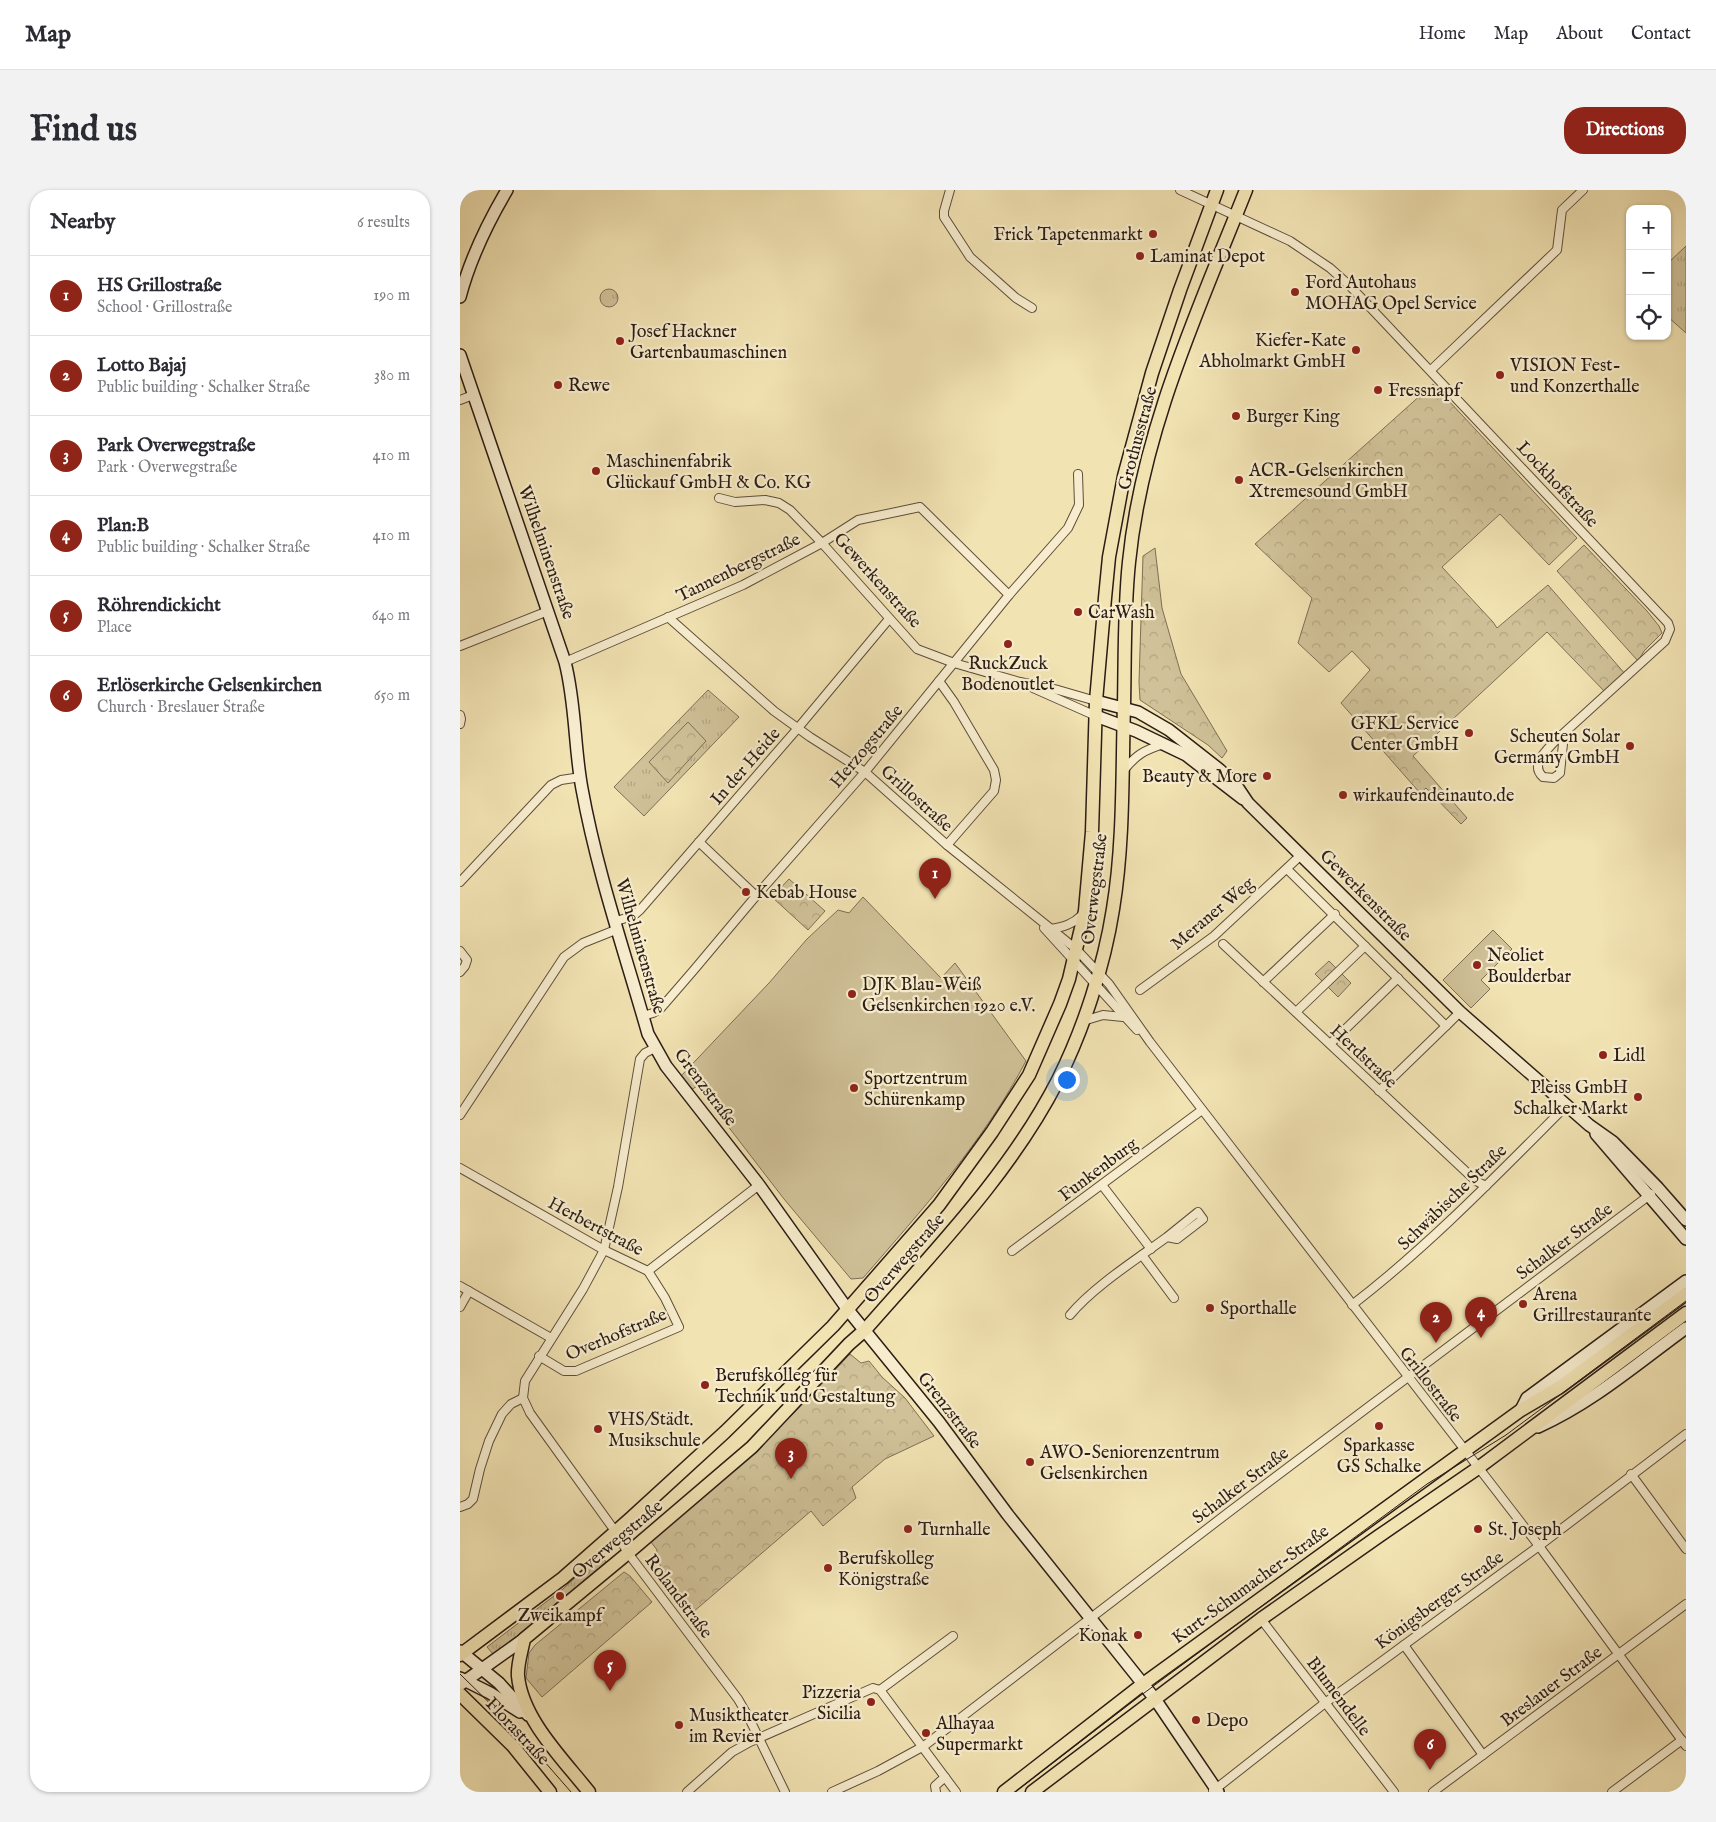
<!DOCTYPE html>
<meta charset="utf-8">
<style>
body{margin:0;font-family:"IM FELL English",serif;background:#f2f2f3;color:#2b2b33}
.controls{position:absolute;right:15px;top:15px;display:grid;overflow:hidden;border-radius:10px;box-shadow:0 1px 4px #0004}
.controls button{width:45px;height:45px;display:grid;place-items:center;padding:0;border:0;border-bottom:1px solid #e1e1e2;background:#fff;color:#2b2b33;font:25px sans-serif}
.you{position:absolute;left:606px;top:889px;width:18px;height:18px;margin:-12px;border:4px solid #fff;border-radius:50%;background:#1a73e8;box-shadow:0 0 0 8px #1a73e833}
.badge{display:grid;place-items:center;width:32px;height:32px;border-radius:50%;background:#8f2418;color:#fff;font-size:16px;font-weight:700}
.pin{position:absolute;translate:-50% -41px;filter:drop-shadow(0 1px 2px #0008)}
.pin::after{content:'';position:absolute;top:26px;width:18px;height:15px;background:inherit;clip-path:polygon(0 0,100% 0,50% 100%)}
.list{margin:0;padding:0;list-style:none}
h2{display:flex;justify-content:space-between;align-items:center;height:65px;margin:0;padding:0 20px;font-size:21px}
h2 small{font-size:16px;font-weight:400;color:#7c7c81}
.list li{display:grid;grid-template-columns:32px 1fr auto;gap:15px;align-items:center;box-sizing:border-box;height:80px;padding:0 20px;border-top:1px solid #e1e1e2}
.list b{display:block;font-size:19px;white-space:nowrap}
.list p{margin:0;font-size:16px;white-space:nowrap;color:#7c7c81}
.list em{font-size:16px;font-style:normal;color:#7c7c81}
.icon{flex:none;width:28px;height:28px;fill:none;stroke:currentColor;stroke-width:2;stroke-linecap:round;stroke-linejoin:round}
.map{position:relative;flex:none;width:1226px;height:1602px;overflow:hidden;border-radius:20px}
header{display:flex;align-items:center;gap:30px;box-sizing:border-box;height:70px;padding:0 25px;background:#fff;border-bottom:1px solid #e1e1e2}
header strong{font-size:24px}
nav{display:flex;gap:28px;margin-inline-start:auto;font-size:18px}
.intro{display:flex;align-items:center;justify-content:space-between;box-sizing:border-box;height:120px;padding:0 30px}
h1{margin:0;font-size:35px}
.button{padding:12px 22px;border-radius:20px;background:#8f2418;color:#fff;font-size:18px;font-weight:700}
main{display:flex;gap:30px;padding:0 30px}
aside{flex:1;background:#fff;border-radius:20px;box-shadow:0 1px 4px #0004}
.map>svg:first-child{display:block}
</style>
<header>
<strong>Map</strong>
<nav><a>Home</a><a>Map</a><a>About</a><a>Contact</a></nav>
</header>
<div class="intro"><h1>Find us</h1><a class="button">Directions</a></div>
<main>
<aside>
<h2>Nearby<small>6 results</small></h2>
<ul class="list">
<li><span class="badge">1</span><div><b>HS Grillostraße</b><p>School · Grillostraße</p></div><em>190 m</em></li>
<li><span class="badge">2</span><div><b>Lotto Bajaj</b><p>Public building · Schalker Straße</p></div><em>380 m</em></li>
<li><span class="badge">3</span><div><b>Park Overwegstraße</b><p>Park · Overwegstraße</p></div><em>410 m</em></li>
<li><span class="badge">4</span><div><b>Plan:B</b><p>Public building · Schalker Straße</p></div><em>410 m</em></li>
<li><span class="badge">5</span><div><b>Röhrendickicht</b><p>Place</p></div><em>640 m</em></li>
<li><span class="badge">6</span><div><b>Erlöserkirche Gelsenkirchen</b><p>Church · Breslauer Straße</p></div><em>650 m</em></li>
</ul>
</aside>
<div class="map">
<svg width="1226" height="1602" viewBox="0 0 1226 1602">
<defs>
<pattern id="grass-tufts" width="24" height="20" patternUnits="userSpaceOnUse" patternTransform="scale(1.25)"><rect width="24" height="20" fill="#d0c198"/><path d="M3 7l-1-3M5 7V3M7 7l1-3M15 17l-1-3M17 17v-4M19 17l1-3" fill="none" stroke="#b3a582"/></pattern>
<pattern id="forest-crowns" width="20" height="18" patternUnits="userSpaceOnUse" patternTransform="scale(1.25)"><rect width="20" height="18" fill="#d0c198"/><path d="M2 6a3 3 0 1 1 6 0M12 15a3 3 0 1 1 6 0" fill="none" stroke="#b3a582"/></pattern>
</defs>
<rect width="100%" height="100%" fill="#f2e3b3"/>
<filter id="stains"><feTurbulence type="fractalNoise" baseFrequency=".004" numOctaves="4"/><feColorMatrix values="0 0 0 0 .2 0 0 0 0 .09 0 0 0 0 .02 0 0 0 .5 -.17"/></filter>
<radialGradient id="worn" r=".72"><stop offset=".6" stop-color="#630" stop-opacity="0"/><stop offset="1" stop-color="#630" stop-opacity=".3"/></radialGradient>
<!-- grass -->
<g fill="url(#grass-tufts)" stroke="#7e6f56">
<polygon points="1226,56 1226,143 1207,126 1207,74"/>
<circle cx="149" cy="108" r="9"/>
<polygon points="248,500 279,527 184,626 154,597"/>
<polygon points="140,1364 146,1372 38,1462 33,1464 27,1457 103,1399"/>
</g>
<!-- forest -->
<g fill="url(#forest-crowns)" stroke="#7e6f56">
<polygon points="973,194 1117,348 1089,375 1040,324 982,377 1033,432 1037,438 1088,395 1166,485 1146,503 1087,442 953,566 1007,628 1001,634 966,598 960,603 881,513 910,480 892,461 869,482 838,453 852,408 795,354"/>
<polygon points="1124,355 1187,421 1199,436 1202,443 1184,461 1178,471 1097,381"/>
<polygon points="695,358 702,418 721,484 767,561 762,568 748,555 680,510 679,492 683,366"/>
<polygon points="228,532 246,551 208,593 189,572"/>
<polygon points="329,689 365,721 348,740 312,707"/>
<polygon points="869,771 891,793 878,807 855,784"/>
<polygon points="390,1164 401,1173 409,1171 422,1187 445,1208 474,1246 425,1269 392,1297 396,1308 363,1336 351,1321 232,1423 196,1369 197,1360 191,1352 270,1282 332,1225"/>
<polygon points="164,1382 170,1386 192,1412 82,1507 66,1488 69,1463 75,1455"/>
</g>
<!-- garden -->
<g fill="#d0c198" stroke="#7e6f56">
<path d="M403,707L481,788L495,773L566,871C524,951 462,1020 403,1088L391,1089L324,1009L237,896L231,900L220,887L309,793L347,749L378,720L389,723Z"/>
<polygon points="1033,740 1052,759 1021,790 1030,799 1011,818 983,790"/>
</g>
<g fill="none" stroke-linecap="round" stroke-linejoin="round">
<defs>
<g id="street">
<polyline points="490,0 484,21 484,27 510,67 556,108 572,118"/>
<path d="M720,0L830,51L870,78L890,96L1208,433L1210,439L1205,451L1094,552C1085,562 1070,575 1083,587L1094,588L1100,583L1104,544"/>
<polyline points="971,180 1097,60 1102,20 1123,0"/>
<polyline points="0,210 13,205"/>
<polyline points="259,308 275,312 305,310 319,313 330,320 362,353 457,459 494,473 560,492 598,500 636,511"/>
<polyline points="208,427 314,521 350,547 405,582 487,655 616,759 649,794 690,852 1079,1356 1226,1556"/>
<polyline points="0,456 88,421"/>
<polyline points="105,472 283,395 362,353 398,330 460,317 549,405"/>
<polyline points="479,491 494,512 534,580 536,590 534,601 487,655"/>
<polyline points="573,498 636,526"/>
<polyline points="0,525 1,529 0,534"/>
<path d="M663,581C676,565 684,560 704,554"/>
<polyline points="239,652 296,706"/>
<polyline points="827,679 986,836 1000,822"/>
<polyline points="0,692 91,595 101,590 121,587"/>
<polyline points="156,731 173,726 180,720 338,538 429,429"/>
<polyline points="584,738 677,840"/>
<path d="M590,739C604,737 613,734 622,725"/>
<polyline points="763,754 1016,991 1026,996"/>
<polyline points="0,761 7,770 5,776 0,782"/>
<polyline points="803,792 875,724"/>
<polyline points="680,800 754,746 841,665"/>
<polyline points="836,822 905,756"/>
<polyline points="183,826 193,823 201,818 233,781 296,706 405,582 549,405 608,338 619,315 618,284"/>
<polyline points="623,831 643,825 663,827"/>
<polyline points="870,854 938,788"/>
<polyline points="195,858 185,863 180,869 158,997 144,1060 123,1099 65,1191 63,1208 70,1223 155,1341 168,1363 278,1509 289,1528 325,1602"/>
<polyline points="919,901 986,836"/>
<polyline points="0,925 104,767 123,753 158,739"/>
<polyline points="0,978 144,1060 188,1081 299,995"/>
<polyline points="642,995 691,1059"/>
<polyline points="552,1061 742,920"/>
<polyline points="682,1065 714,1108"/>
<polyline points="0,1096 91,1148"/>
<path d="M892,1115C970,1055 1038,984 1107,915"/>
<polyline points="0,1117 9,1101"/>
<path d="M610,1125C633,1097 677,1069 707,1047L717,1049L743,1029L738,1022L707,1047"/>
<polyline points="79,1166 104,1181 116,1181 219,1137 205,1108 188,1081"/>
<polyline points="1171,1284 1226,1359"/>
<polyline points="0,1317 8,1314 13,1309 20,1279 29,1251 42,1224 51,1214 63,1208"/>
<polyline points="801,1429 934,1602"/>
<polyline points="944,1455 1023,1565"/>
<polyline points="420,1500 493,1446"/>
<polyline points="753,1601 865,1513 1079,1356 1226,1244"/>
<polyline points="227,1602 272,1562 290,1552 413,1498 420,1500 496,1602"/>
<polyline points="372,1602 418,1581 464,1556 769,1322 1191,1004"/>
<polyline points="476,1602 475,1596 485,1587"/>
<polyline points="973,1602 1226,1414"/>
<polyline points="1152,1602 1222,1550"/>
</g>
<g id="secondary">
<path d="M0,107C10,69 27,34 47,0"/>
<path d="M0,165L105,472C116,515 114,556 122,599C137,682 165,763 188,844L206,876L299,995L388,1120L479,1232L548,1325L695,1509L758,1602"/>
<polyline points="636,511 678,522 709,540 760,580 776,595 788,613 1000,822 1129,935 1153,952 1198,998 1226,1030"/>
<polyline points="636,526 676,541 726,565 783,609"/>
<polyline points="1136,944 1226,1049"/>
<polyline points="1061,1220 1067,1208 1226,1091"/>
<path d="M1078,1237C1132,1213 1178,1173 1226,1138"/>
<polyline points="0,1461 39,1493 68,1525"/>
<polyline points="0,1488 30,1503 60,1522"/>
<polyline points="1,1494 64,1449"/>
</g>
<g id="primary">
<polyline points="0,1465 103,1388 170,1329 265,1242 373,1136 479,1015 532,942 569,885 600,814 609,789 625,721 632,642 636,511 645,408 649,367 664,286 692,183 720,100 757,0"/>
<polyline points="0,1504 53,1556 90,1602"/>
<path d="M129,1602C103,1569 62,1529 58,1486C57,1475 62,1460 64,1449L168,1363L292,1257L389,1154L405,1140C474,1061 550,984 598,890C624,838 644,776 653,719C664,652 662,582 664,515C665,467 664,419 669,372C682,241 738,121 786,0"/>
<polyline points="544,1602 683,1494 1061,1220 1100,1197 1226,1104"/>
<polyline points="572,1602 801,1429 919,1346 1018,1278 1226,1123"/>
</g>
</defs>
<!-- street casing -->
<use href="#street" stroke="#5d4e3c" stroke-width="10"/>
<!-- secondary casing -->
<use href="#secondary" stroke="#2b1d15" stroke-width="14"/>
<!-- primary casing -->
<use href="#primary" stroke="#2b1d15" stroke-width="15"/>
<!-- street -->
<use href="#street" stroke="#f7edce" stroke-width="8"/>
<!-- secondary -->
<use href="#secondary" stroke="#f7edce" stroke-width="11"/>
<!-- primary -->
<use href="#primary" stroke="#f2e3b3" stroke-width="12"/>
<!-- tram -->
<g stroke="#2b1d15" stroke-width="1">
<polyline points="0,1484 57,1540 111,1602"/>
<polyline points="555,1602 680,1506 967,1294 1046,1245 1226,1111"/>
</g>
</g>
<!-- markers -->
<g fill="#8f2418" stroke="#f7edce" stroke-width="2">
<circle cx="693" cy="44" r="5"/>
<circle cx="680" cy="66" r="5"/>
<circle cx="835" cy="102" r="5"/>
<circle cx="160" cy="151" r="5"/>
<circle cx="896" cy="160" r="5"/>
<circle cx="1040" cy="185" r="5"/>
<circle cx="98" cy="195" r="5"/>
<circle cx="918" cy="200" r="5"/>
<circle cx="776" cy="226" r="5"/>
<circle cx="136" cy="281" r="5"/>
<circle cx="779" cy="290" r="5"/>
<circle cx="618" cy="422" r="5"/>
<circle cx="548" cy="454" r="5"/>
<circle cx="1009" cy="543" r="5"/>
<circle cx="1170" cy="556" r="5"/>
<circle cx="807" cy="586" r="5"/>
<circle cx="883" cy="605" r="5"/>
<circle cx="286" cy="702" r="5"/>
<circle cx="1017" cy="775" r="5"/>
<circle cx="392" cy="804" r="5"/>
<circle cx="1143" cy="865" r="5"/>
<circle cx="394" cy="898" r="5"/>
<circle cx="1178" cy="907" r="5"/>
<circle cx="1063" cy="1114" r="5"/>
<circle cx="750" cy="1118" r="5"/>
<circle cx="245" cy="1195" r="5"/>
<circle cx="919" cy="1236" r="5"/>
<circle cx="138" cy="1239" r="5"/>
<circle cx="570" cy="1272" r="5"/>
<circle cx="448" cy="1339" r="5"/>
<circle cx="1018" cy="1339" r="5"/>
<circle cx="368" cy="1378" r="5"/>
<circle cx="100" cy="1406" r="5"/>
<circle cx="678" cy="1445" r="5"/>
<circle cx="411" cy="1512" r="5"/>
<circle cx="736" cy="1530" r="5"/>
<circle cx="219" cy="1535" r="5"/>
<circle cx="466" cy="1543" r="5"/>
</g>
<g text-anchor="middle" stroke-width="4.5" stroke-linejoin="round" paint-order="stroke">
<!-- poi labels -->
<g font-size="18" fill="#2b1d15" stroke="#f7edce" text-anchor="start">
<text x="683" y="50" text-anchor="end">Frick Tapetenmarkt</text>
<text x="690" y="72">Laminat Depot</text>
<text x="845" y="98">Ford Autohaus<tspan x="845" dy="21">MOHAG Opel Service</tspan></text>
<text x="170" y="147">Josef Hackner<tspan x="170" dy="21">Gartenbaumaschinen</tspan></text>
<text x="886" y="156" text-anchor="end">Kiefer-Kate<tspan x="886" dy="21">Abholmarkt GmbH</tspan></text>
<text x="1050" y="181">VISION Fest-<tspan x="1050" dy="21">und Konzerthalle</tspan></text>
<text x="108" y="201">Rewe</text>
<text x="928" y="206">Fressnapf</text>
<text x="786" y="232">Burger King</text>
<text x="146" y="277">Maschinenfabrik<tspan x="146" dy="21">Glückauf GmbH &amp; Co. KG</tspan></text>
<text x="789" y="286">ACR-Gelsenkirchen<tspan x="789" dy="21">Xtremesound GmbH</tspan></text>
<text x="628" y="428">CarWash</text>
<text x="548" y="479" text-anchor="middle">RuckZuck<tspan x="548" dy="21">Bodenoutlet</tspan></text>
<text x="999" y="539" text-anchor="end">GFKL Service<tspan x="999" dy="21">Center GmbH</tspan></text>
<text x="1160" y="552" text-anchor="end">Scheuten Solar<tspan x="1160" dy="21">Germany GmbH</tspan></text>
<text x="797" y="592" text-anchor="end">Beauty &amp; More</text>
<text x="893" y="611">wirkaufendeinauto.de</text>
<text x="296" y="708">Kebab House</text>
<text x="1027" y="771">Neoliet<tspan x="1027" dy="21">Boulderbar</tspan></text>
<text x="402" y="800">DJK Blau-Weiß<tspan x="402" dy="21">Gelsenkirchen 1920 e.V.</tspan></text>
<text x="1153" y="871">Lidl</text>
<text x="404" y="894">Sportzentrum<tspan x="404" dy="21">Schürenkamp</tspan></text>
<text x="1168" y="903" text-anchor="end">Pleiss GmbH<tspan x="1168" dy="21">Schalker Markt</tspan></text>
<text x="1073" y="1110">Arena<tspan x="1073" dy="21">Grillrestaurante</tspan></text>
<text x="760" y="1124">Sporthalle</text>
<text x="255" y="1191">Berufskolleg für<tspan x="255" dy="21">Technik und Gestaltung</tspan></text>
<text x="148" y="1235">VHS/Städt.<tspan x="148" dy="21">Musikschule</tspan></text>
<text x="919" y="1261" text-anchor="middle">Sparkasse<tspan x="919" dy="21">GS Schalke</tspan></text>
<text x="580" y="1268">AWO-Seniorenzentrum<tspan x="580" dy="21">Gelsenkirchen</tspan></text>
<text x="458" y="1345">Turnhalle</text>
<text x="1028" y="1345">St. Joseph</text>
<text x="378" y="1374">Berufskolleg<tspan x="378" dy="21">Königstraße</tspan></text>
<text x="100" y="1431" text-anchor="middle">Zweikampf</text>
<text x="668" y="1451" text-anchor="end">Konak</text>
<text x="401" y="1508" text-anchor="end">Pizzeria<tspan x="401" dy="21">Sicilia</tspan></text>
<text x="229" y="1531">Musiktheater<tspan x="229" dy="21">im Revier</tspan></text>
<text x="746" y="1536">Depo</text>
<text x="476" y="1539">Alhayaa<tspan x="476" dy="21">Supermarkt</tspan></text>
</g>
<!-- street labels -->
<g font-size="18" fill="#2b1d15" stroke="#f7edce">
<text transform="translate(677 248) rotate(-75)" y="6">Grothusstraße</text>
<text transform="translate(1098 294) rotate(47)" y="6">Lockhofstraße</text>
<text transform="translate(87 362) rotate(71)" y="6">Wilhelminenstraße</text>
<text transform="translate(278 377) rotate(-26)" y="6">Tannenbergstraße</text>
<text transform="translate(418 390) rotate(48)" y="6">Gewerkenstraße</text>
<text transform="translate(406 556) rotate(-50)" y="6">Herzogstraße</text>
<text transform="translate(285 576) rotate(-49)" y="6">In der Heide</text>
<text transform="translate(457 608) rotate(42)" y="6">Grillostraße</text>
<text transform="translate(634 699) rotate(-83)" y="6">Overwegstraße</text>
<text transform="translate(906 705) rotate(45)" y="6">Gewerkenstraße</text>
<text transform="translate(752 723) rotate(-40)" y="6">Meraner Weg</text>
<text transform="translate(181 756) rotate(74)" y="6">Wilhelminenstraße</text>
<text transform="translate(904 866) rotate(43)" y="6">Herdstraße</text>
<text transform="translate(246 897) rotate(53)" y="6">Grenzstraße</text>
<text transform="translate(638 979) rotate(-37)" y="6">Funkenburg</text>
<text transform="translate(992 1007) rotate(-44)" y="6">Schwäbische Straße</text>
<text transform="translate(136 1036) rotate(28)" y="6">Herbertstraße</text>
<text transform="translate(1104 1051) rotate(-37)" y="6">Schalker Straße</text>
<text transform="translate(444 1068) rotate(-49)" y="6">Overwegstraße</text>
<text transform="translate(156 1144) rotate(-23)" y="6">Overhofstraße</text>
<text transform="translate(971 1194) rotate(52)" y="6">Grillostraße</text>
<text transform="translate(490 1220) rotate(52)" y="6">Grenzstraße</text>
<text transform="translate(780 1295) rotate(-37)" y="6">Schalker Straße</text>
<text transform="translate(157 1349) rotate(-40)" y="6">Overwegstraße</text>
<text transform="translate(790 1394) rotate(-36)" y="6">Kurt-Schumacher-Straße</text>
<text transform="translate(219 1406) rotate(53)" y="6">Rolandstraße</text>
<text transform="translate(979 1410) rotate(-36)" y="6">Königsberger Straße</text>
<text transform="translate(1091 1496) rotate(-37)" y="6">Breslauer Straße</text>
<text transform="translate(879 1506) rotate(53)" y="6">Blumendelle</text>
<text transform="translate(58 1541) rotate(47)" y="6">Florastraße</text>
</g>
</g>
<rect width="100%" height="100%" filter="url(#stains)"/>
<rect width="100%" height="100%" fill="url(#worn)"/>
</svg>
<div class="controls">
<button>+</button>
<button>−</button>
<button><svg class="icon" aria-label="locate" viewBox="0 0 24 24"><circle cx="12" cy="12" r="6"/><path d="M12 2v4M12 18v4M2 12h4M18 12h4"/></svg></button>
</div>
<div class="you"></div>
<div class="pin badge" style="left:475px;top:709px">1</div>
<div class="pin badge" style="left:976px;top:1153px">2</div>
<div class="pin badge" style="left:331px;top:1289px">3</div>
<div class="pin badge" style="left:1021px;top:1148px">4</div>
<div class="pin badge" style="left:150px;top:1501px">5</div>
<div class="pin badge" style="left:970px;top:1580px">6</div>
</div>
</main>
